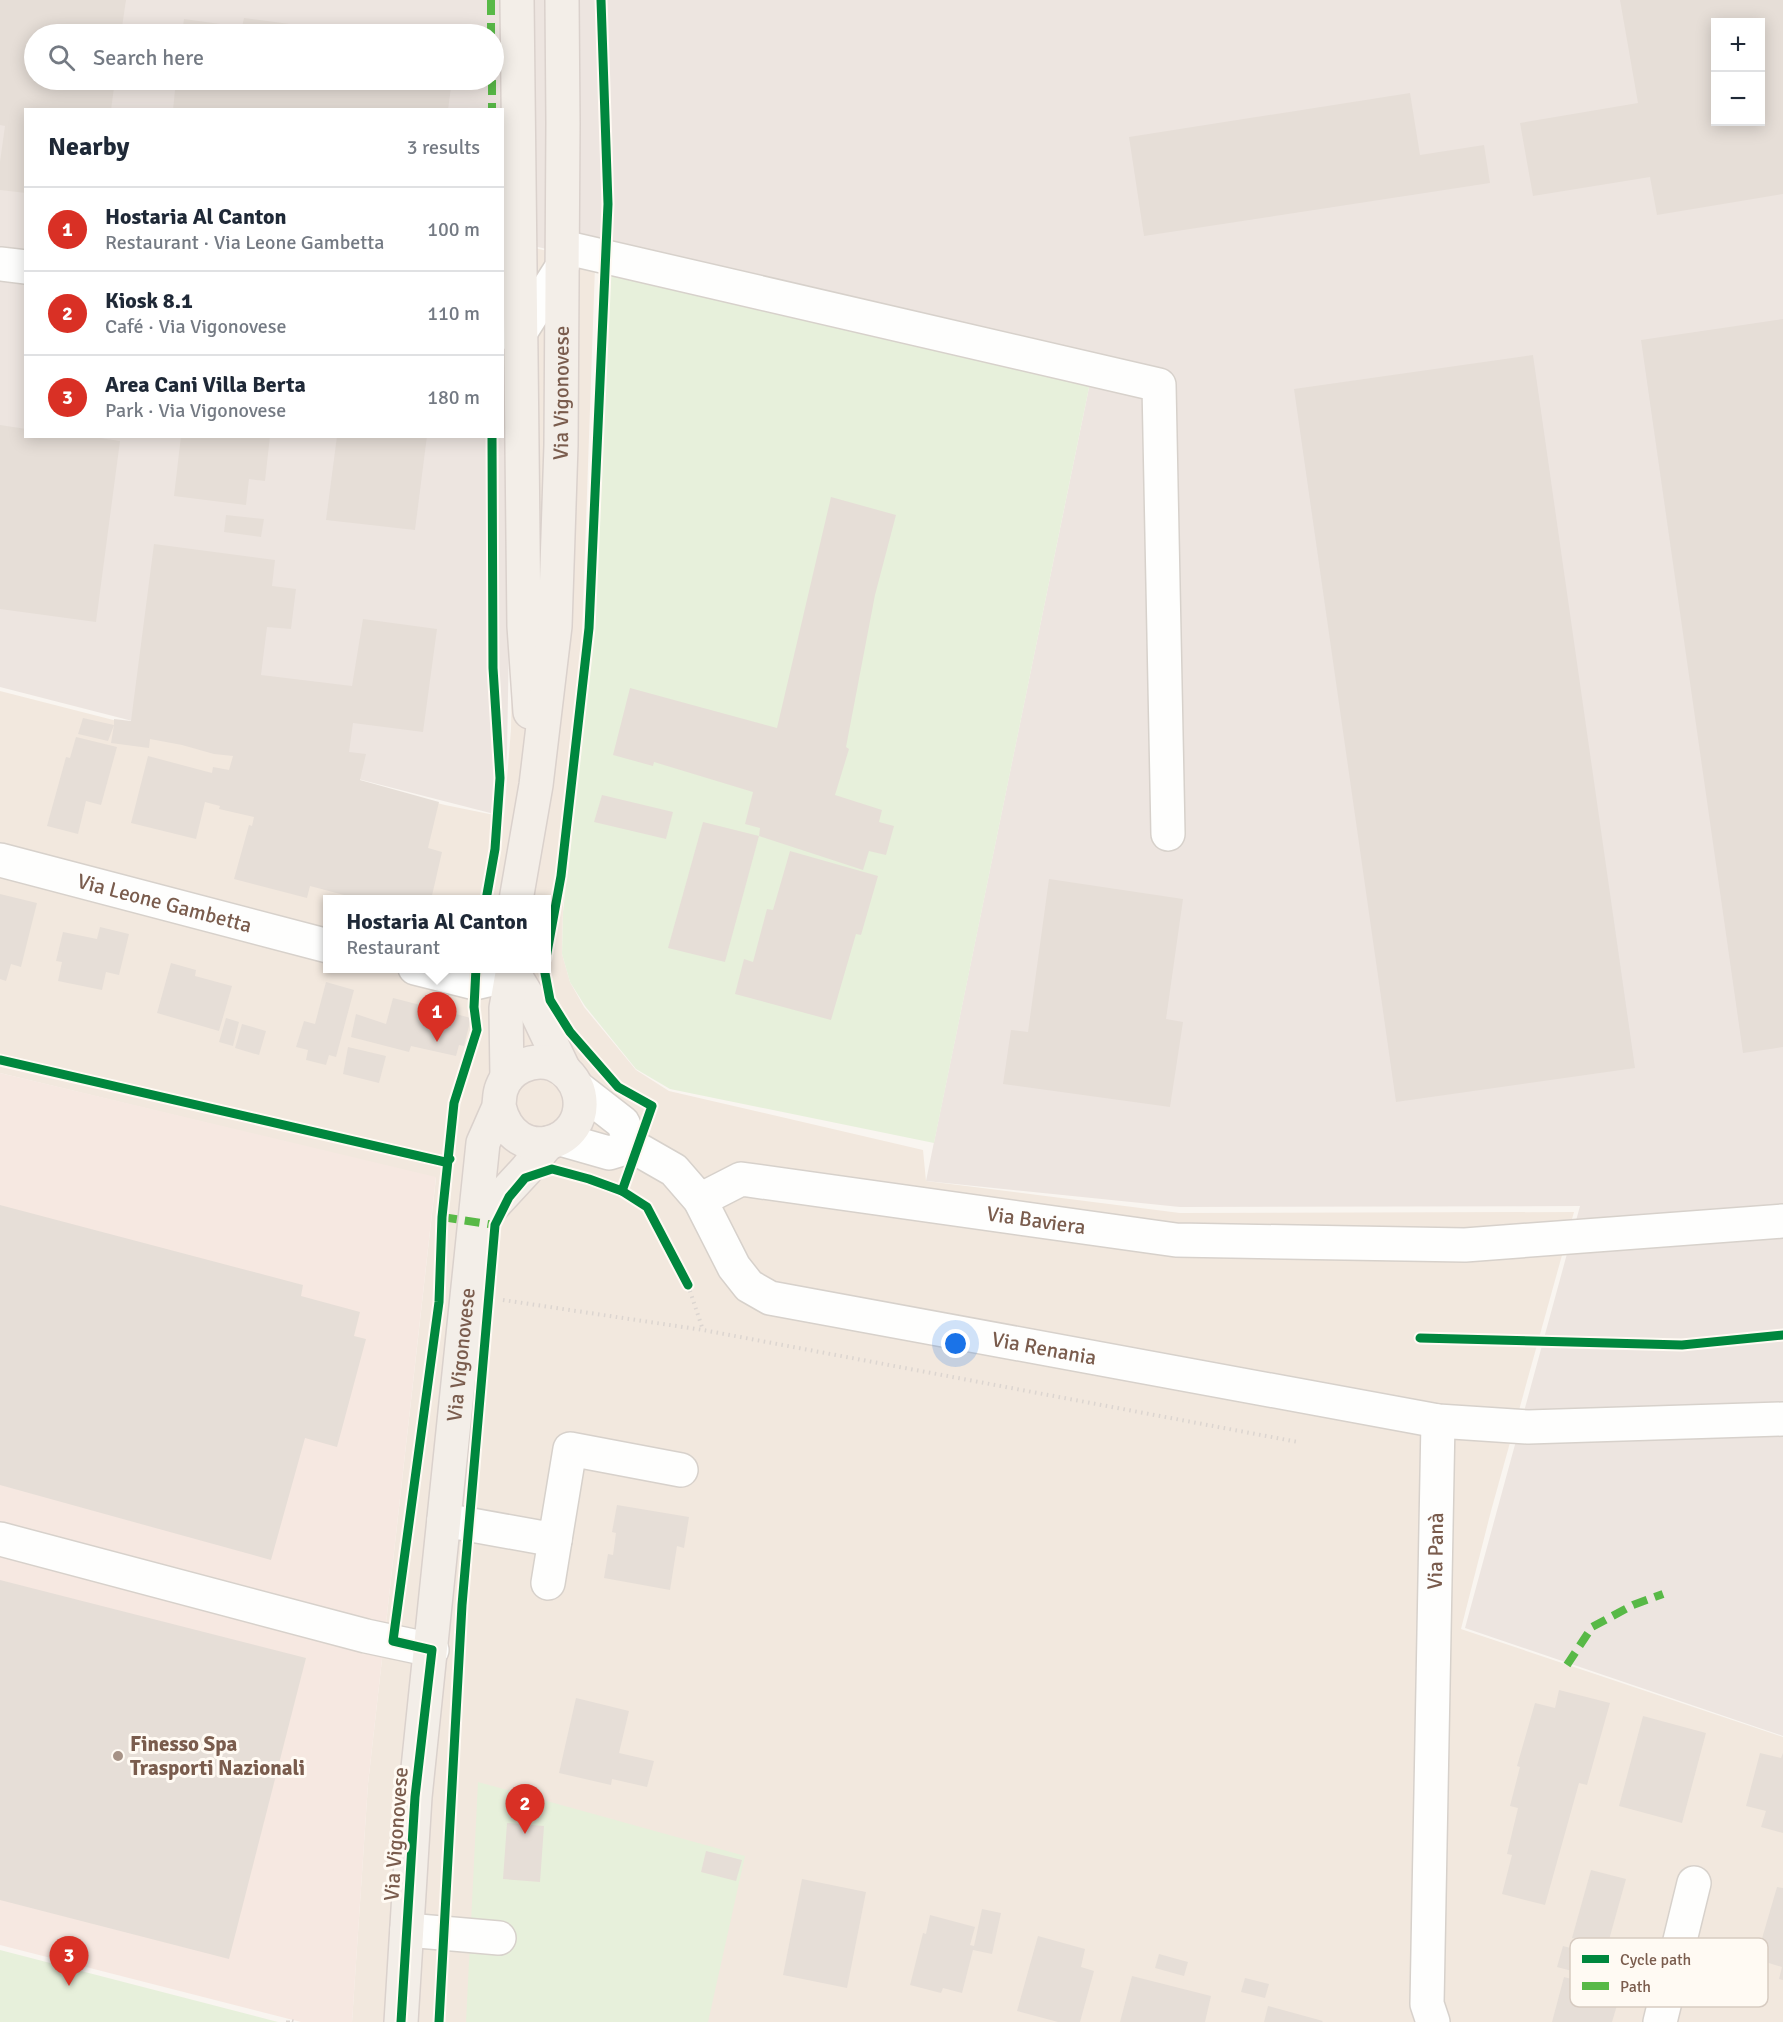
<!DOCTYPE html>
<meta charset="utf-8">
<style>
body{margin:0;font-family:Signika,sans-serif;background:#f2f2f3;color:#1f2937}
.controls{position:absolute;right:18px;top:18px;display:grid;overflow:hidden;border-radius:0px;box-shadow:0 3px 15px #0003}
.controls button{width:54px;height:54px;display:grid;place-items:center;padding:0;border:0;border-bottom:2px solid #e0e1e3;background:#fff;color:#1f2937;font:30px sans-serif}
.you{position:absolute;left:956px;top:1344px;width:21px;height:21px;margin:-15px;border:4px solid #fff;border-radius:50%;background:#1a73e8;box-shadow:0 0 0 9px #1a73e833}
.badge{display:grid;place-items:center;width:39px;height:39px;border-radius:50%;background:#d93025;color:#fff;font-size:20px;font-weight:700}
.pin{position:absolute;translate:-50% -50px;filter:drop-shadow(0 2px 3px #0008)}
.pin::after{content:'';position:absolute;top:32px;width:21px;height:18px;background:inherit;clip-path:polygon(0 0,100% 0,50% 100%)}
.popup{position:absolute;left:323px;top:895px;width:228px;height:78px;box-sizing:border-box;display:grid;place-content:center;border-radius:0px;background:#fff;filter:drop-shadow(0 2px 4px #0005);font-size:20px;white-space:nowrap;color:#747a83}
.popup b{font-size:22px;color:#1f2937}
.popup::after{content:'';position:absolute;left:50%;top:100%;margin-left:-12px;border:12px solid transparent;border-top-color:#fff}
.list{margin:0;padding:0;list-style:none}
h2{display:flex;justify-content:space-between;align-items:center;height:78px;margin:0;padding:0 24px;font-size:26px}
h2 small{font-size:20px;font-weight:400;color:#747a83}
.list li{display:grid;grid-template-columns:39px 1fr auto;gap:18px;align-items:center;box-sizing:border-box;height:84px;padding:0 24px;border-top:2px solid #e0e1e3}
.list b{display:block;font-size:22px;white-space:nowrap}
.list p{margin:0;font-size:20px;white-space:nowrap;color:#747a83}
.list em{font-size:20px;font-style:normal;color:#747a83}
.icon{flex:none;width:33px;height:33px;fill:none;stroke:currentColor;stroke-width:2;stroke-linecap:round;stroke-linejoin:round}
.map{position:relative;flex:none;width:1783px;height:2022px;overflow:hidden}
.search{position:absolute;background:#fff;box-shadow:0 3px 15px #0003;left:24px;top:24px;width:480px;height:66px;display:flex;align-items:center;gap:15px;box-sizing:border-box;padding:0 21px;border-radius:33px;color:#747a83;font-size:22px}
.panel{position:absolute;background:#fff;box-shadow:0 3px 15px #0003;left:24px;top:108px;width:480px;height:330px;border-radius:0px}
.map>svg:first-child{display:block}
</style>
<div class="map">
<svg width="1783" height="2022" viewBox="0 0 1783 2022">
<rect width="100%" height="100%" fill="#f9f5f0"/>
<!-- residential -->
<path fill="#f2e8de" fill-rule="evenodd" d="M530,247L597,262L595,267L580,692L583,708L576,800L563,906L562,954L570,982L584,1007L636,1070L669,1091L923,1150L926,1181L1180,1213L1574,1212L1491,1511L1461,1629L1783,1737V2022H352L368,1784L436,1178L0,1073V691L445,805L504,817L511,729L519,254ZM328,900H546V968H328Z"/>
<!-- commercial -->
<polygon fill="#f6e8e1" points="0,1073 436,1177 368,1784 352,2022 301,2022 0,1945"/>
<!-- industrial -->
<path fill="#ede5e0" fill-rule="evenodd" d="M0,0H1783V1736L1465,1628L1580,1206L1180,1207L926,1181L1092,373L529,245L514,346L507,753L502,816L0,687ZM1716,22H1760V122H1716ZM34,34H494V80H34ZM26,110H502V436H26Z"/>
<!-- green -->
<g fill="#e7f0db">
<polygon points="599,268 1092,373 934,1143 670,1089 636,1069 585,1006 570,982 562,954 563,912 585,708 580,692 591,485"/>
<polygon points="478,1782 745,1856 708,2022 466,2022"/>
<polygon points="0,1950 278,2022 0,2022"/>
</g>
<!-- building -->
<g fill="#e6ded7" fill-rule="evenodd">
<polygon points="0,0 126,0 121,34 34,34 34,80 115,80 111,110 26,110 26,193 0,190 0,162 5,126 0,125"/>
<path d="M1620,0H1783V194L1657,215L1650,177L1533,196L1520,123L1638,103ZM1716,22H1760V122H1716Z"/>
<polygon points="244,18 358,33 357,34 182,34 184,19 242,27"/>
<polygon points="176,80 452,80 448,110 173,110"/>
<polygon points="1410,93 1420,155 1484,145 1490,183 1144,236 1129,137"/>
<polygon points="1783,319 1783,1047 1743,1053 1641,340"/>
<polygon points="1533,355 1635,1068 1396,1102 1294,389"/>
<polygon points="0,425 26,429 26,436 87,436 120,441 96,622 0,609"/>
<polygon points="181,436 270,436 265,481 249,479 246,505 174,496"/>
<polygon points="337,436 427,436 415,530 326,520"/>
<polygon points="831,497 896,515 875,595 846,747 849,749 835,795 882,810 879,822 894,826 886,855 869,851 863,870 759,836 760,828 745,824 753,792 654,762 653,766 613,755 630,688 777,728"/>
<polygon points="226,515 264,519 261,537 224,532"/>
<polygon points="154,544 275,560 272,586 296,589 291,629 267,627 261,675 352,686 363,619 437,629 423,732 353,723 349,752 366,754 360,780 439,802 428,848 442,852 431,900 363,900 310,886 307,898 234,879 249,825 252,826 254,817 219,809 220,806 205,802 196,839 131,823 148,756 212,773 213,767 229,770 233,756 214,754 182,745 150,739 149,748 111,743 114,725 108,741 78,734 83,718 114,725 114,719 131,721"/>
<polygon points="76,737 117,747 101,805 86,801 78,834 47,826 66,757 70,758"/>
<polygon points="602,795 673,812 666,839 594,822"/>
<polygon points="703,822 759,836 725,962 668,948"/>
<polygon points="790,851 878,876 861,935 856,934 831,1020 735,994 744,959 753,962 767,909 773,910"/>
<polygon points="1049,879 1183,899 1166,1019 1183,1022 1170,1107 1003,1084 1011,1030 1028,1032"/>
<polygon points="0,894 37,903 21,967 11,964 6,981 0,979"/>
<polygon points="100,927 129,934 119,975 106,972 102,990 58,981 62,962 56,961 63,932 97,939"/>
<polygon points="171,963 196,970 195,976 232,986 219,1031 157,1013"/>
<polygon points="326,982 354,990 336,1057 329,1055 326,1065 306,1060 308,1050 296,1047 304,1021 315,1024"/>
<polygon points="393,998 471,1018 464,1046 459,1045 456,1056 411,1046 409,1052 351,1037 356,1014 386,1024"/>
<polygon points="226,1018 239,1022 233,1046 219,1042"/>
<polygon points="242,1024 266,1031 259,1055 235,1048"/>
<polygon points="348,1047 386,1056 379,1083 343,1074"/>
<polygon points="0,1205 303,1285 301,1296 360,1312 354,1336 366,1339 337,1447 305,1438 271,1560 0,1485"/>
<polygon points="617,1505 689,1517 684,1548 677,1546 670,1590 604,1578 608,1554 613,1555 616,1533 612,1532"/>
<polygon points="0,1580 306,1658 229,1959 0,1900"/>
<polygon points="1559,1690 1610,1703 1587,1785 1579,1783 1545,1905 1502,1894 1512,1855 1507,1854 1518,1808 1510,1806 1520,1767 1517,1766 1535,1703 1555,1708"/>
<polygon points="576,1698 629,1711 619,1753 654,1761 647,1787 612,1779 611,1785 559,1773"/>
<polygon points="1643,1716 1706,1733 1682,1823 1619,1806"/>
<polygon points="1760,1753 1781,1758 1783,1753 1783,1833 1761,1827 1766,1811 1746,1806"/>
<polygon points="507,1823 544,1826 540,1882 503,1879"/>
<polygon points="706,1851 742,1860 736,1881 701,1872"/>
<polygon points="1591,1870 1626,1879 1607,1947 1572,1938"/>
<polygon points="802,1879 866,1892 847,1988 783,1975"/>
<polygon points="1777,1887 1783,1888 1783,1980 1779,1979 1782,1967 1756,1959"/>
<polygon points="982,1909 1001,1913 992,1954 973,1950 962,1993 943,1988 941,1993 910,1985 923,1933 926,1934 930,1915 975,1927 970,1945 974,1946"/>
<polygon points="1038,1936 1085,1949 1081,1967 1094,1971 1080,2022 1058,2022 1017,2011"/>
<polygon points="1563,1946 1582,1951 1576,1972 1557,1967"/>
<polygon points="1159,1954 1188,1962 1184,1976 1155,1968"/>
<polygon points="1132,1976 1211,1996 1205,2022 1120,2022"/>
<polygon points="1564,1977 1621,1992 1612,2022 1552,2022"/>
<polygon points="1245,1978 1269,1984 1265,1998 1241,1992"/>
<polygon points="1268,2006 1323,2021 1322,2022 1264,2022"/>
</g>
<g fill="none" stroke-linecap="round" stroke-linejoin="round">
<defs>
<g id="minor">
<polyline points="563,247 1159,385 1168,834"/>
<polyline points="0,264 26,267"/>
<polyline points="502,332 520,333 562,267"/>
<path id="s1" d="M0,860L328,946"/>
<polyline points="415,968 475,983 514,974"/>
<path id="s2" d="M578,1088L623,1123L632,1146L674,1170L700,1200L734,1267L749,1286L770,1298L1438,1421L1528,1427L1783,1419"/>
<polyline points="560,1139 609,1153 632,1146"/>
<path id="s3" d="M700,1200L741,1179L1176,1240L1465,1245L1783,1221"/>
<polyline points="444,1520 555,1540 570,1449 681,1470"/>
<polyline points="0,1539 366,1636 432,1650"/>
<polyline points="548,1583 555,1540"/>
<polyline points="407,1930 499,1938"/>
<path id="s4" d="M1433,2022L1427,2004L1438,1421"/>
<polyline points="1660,2022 1694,1883"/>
</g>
<g id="major">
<polyline points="517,0 524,626 530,712"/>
<path id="s5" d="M516,900L536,785L555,626L561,445L563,123L562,0"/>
<polyline points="514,974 534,1007 564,1070"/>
<polyline points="507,1078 506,1008 513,968"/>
<polyline points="476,1224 526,1170 548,1143"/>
<path id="s6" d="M401,2022L415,1797L483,1143C488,1132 493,1120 498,1109C500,1103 499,1096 501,1090C507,1069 532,1057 553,1064C566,1069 576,1081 579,1094C590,1145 514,1169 499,1106"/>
</g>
</defs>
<!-- minor casing -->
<use href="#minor" stroke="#d7d1cb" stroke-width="36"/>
<!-- major casing -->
<use href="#major" stroke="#dad1cc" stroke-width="36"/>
<!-- path -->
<g stroke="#dcd5d0" stroke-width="4" stroke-dasharray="1.5 4.5" stroke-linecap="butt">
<polyline points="688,1285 703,1330"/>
<polyline points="503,1300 703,1330 1298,1442"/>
<polyline points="288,2022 288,2020 295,2022"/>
</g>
<!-- minor -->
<use href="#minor" stroke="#fefefd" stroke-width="33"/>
<!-- major -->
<use href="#major" stroke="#f3eee8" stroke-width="33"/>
<!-- quiet -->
<g stroke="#58b947" stroke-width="8" stroke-dasharray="15 8" stroke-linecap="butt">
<polyline points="491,0 491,34"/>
<polyline points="492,80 492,110"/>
<polyline points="442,1217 495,1225"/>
<polyline points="1567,1665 1592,1627 1633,1605 1663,1594"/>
</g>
<defs>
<g id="cycleway">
<polyline points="486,900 495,849 500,778 493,668 492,436"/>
<polyline points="546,958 561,876 589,628 608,204 601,0"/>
<polyline points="544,968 550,1000 570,1032 618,1087 652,1106 622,1191"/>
<polyline points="0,1060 445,1162 450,1159"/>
<polyline points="1420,1338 1682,1345 1783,1335"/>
<polyline points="401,2022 415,1797 432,1650 393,1641 439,1302 442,1217 454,1103 477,1030 474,1007 476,968"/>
<polyline points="439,2022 462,1605 495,1225 509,1197 525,1178 552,1169 589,1179 622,1191 647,1207 688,1285"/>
</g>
</defs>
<!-- cycleway casing -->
<use href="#cycleway" stroke="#fffaf3" stroke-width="13"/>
<!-- cycleway -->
<use href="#cycleway" stroke="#00873e" stroke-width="9"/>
</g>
<!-- markers -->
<circle fill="#a69286" stroke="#fffaf3" stroke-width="2" cx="118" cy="1756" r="6"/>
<g text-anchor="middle" stroke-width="6" stroke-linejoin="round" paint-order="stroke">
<!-- street labels -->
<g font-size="21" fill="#7a5c4d" stroke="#fffaf3">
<text dy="7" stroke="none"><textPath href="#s5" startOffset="510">Via Vigonovese</textPath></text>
<text dy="7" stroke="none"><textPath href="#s1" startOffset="170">Via Leone Gambetta</textPath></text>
<text dy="7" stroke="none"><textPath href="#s3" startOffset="344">Via Baviera</textPath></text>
<text dy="7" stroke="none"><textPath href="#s2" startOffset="572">Via Renania</textPath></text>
<text dy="7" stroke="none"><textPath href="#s6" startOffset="670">Via Vigonovese</textPath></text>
<text dy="7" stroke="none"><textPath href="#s4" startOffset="472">Via Panà</textPath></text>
<text transform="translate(396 1834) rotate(-86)" y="7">Via Vigonovese</text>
</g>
<!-- poi labels -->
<g font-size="21" font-weight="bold" fill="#7a5c4d" stroke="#fffaf3" text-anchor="start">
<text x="130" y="1751">Finesso Spa<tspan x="130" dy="24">Trasporti Nazionali</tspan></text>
</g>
</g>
<!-- legend -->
<rect x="1570" y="1938" width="198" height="69" rx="9" fill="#fffaf3" stroke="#d7cbc1" stroke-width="1.5"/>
<rect x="1582" y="1955" width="27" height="8" fill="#00873e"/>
<rect x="1582" y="1982" width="27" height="8" fill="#58b947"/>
<g font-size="16" fill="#7a5c4d">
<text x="1620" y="1965">Cycle path</text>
<text x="1620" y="1992">Path</text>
</g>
</svg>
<div class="controls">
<button>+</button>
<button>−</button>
</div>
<div class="you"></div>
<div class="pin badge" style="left:437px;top:1042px">1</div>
<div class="popup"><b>Hostaria Al Canton</b>Restaurant</div>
<div class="pin badge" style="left:525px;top:1834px">2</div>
<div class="pin badge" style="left:69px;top:1986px">3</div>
<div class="search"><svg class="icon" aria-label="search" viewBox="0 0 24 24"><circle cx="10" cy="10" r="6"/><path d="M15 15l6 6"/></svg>Search here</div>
<section class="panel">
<h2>Nearby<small>3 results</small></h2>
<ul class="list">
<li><span class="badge">1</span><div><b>Hostaria Al Canton</b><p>Restaurant · Via Leone Gambetta</p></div><em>100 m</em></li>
<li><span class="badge">2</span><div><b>Kiosk 8.1</b><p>Café · Via Vigonovese</p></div><em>110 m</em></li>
<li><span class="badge">3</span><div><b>Area Cani Villa Berta</b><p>Park · Via Vigonovese</p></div><em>180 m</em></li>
</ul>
</section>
</div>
